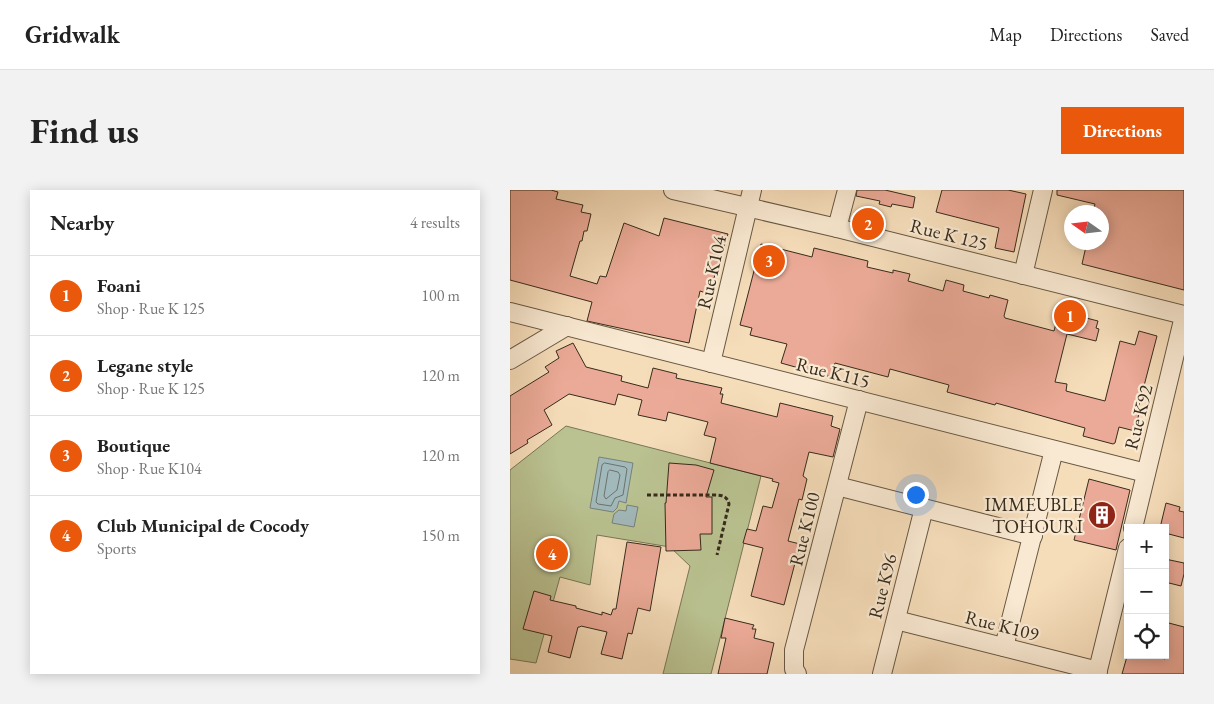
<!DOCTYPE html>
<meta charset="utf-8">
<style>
body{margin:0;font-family:"EB Garamond",serif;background:#f2f2f2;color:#222}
.controls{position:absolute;right:15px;bottom:15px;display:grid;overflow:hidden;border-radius:0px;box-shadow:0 2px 12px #0003}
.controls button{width:45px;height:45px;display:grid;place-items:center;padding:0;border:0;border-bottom:1px solid #e0e0e0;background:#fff;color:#222;font:25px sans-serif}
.compass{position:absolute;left:554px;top:15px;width:45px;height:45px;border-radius:50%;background:#fff;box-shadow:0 2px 12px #0003;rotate:284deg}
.you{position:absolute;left:405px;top:304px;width:18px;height:18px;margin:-12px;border:4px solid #fff;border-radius:50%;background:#1a73e8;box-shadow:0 0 0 8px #1a73e833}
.badge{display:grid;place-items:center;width:32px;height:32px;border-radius:50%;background:#ea580c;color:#fff;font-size:16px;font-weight:700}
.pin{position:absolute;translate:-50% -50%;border:2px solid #fff;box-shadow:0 1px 5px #0006}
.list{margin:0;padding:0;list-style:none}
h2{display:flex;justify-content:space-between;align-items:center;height:65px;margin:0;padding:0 20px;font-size:21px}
h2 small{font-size:16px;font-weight:400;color:#767676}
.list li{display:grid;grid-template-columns:32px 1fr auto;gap:15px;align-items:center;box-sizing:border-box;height:80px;padding:0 20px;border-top:1px solid #e0e0e0}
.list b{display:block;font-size:19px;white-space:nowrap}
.list p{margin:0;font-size:16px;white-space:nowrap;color:#767676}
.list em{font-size:16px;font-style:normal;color:#767676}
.icon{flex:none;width:28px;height:28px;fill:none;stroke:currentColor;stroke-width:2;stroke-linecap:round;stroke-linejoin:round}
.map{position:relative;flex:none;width:674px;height:484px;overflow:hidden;border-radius:0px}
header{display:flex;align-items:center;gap:30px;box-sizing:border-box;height:70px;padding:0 25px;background:#fff;border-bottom:1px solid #e0e0e0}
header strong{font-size:24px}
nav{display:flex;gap:28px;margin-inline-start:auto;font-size:18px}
.intro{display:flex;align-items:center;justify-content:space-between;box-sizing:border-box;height:120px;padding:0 30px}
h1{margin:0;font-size:35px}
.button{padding:12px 22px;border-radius:0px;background:#ea580c;color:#fff;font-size:18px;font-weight:700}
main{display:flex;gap:30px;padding:0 30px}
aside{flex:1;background:#fff;border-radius:0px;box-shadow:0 2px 12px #0003}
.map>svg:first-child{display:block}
</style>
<header>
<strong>Gridwalk</strong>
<nav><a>Map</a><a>Directions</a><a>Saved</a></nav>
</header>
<div class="intro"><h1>Find us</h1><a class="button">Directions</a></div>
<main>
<aside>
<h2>Nearby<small>4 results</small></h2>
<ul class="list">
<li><span class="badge">1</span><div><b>Foani</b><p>Shop · Rue K 125</p></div><em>100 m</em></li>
<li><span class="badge">2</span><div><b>Legane style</b><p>Shop · Rue K 125</p></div><em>120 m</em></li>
<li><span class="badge">3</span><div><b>Boutique</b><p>Shop · Rue K104</p></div><em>120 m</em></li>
<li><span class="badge">4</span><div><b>Club Municipal de Cocody</b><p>Sports</p></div><em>150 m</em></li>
</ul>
</aside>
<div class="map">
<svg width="674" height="484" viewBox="0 0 674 484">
<rect width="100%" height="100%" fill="#f6ddba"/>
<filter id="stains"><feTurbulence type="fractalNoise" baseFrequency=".004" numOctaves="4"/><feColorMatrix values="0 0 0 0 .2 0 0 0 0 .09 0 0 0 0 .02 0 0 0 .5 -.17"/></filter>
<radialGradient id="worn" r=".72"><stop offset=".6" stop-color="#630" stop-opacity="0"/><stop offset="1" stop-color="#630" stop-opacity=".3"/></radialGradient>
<!-- green -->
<polygon fill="#bac291" stroke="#787656" points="56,236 251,286 201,484 153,484 180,376 160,357 87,345 80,395 50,387 26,473 0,469 0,280"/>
<!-- water -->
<g fill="#a2b9bb" stroke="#77807b">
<polygon points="89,267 123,273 116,313 109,311 107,318 103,322 80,318"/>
<polygon points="117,315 128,317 124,337 102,333 104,324 109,320 116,321"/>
</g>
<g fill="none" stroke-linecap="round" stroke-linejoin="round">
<!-- shore -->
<g stroke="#6c726c" stroke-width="1">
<polygon points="95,273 115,277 117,279 113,305 105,308 101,316 88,314 86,312 92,275"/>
<polygon points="100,280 108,282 110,285 107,300 96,309 94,306 98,282"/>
</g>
</g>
<!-- building -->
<g fill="#ebaa97" stroke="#372b1c">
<polygon points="0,0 41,0 48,2 46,9 73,15 71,22 81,24 77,41 74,41 72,51 70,51 60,86 87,94 90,86 96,87 114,33 149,46 154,28 218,44 199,104 190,101 179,153 77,131 82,112 0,90"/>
<polygon points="347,0 375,0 405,7 403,18 382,14 381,17 369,14 370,11 346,6"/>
<polygon points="432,0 498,0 516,4 504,62 485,58 489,38 426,22"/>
<polygon points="547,0 674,0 674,100 572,74 577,52 592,52 592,22 583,22 585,14 547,5"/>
<polygon points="251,54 302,67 304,58 358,71 357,77 383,83 383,80 400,84 398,91 433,101 436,90 454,95 453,101 479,108 480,105 498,110 494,126 495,128 544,141 549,121 588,131 586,138 589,139 586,151 557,144 545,192 557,194 556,201 595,211 610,151 625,155 629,141 647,146 628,219 630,219 625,241 609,237 605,253 603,254 573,246 575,238 486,213 485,215 437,202 439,195 380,179 378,187 325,173 321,187 271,173 277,154 240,145 242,138 230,135"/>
<polygon points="63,153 76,177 112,186 111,191 138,198 143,178 167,184 166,188 212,198 210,204 213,204 211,213 267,227 270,213 323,226 321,236 330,239 323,267 299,262 293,286 297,289 292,310 289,309 278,351 290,354 274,415 241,406 253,358 233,353 237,339 246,341 253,316 262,318 269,293 262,291 263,289 200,273 206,248 194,245 198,232 158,222 156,231 128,225 132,210 108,204 105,215 59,204 34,220 42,235 17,250 18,253 0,264 0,206 39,182 35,177 49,168 46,161"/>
<polygon points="159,273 186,275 204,280 196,307 202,307 202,344 190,344 191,360 156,361 155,313 156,313"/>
<polygon points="579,289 620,300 606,360 564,350"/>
<polygon points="656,313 670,317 669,321 674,322 674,348 655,343 655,338 650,338"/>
<polygon points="117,352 151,357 140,421 128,418 122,444 118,443 112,469 91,464 97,442 71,436 70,437 68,437 60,468 38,462 42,446 13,439 24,401 41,406 40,410 66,416 66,418 92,425 92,422 101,425 103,419 106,419"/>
<polygon points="655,369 674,373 674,384 671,396 655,392"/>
<polygon points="215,428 244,435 242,439 246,439 244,448 264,453 257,484 208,484 216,448 211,448"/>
<polygon points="655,432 674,437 674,484 612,484 618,463 618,465 640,465 655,469"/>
</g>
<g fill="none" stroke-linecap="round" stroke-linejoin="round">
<defs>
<g id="street">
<polyline points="163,0 327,38 674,125"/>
<polyline points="327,38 337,0"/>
<polyline points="513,85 533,0"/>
<polyline points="0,122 636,283"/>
<polyline points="0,170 57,136"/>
<polyline points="201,173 242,0"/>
<polyline points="327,296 523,346"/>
<polyline points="623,338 674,126"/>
<polyline points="386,430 588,481"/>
<polyline points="494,457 544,260"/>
<polyline points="287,484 284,479 284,460 349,210"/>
<polyline points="372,484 414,318"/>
<polyline points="587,484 618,358"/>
</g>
</defs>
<!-- street casing -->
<use href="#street" stroke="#675844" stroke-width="20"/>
<!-- path -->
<path stroke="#372b1c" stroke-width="3" stroke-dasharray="4 2.5" stroke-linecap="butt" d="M137,305H204C212,305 217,306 219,314L207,365"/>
<!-- street -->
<use href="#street" stroke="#f9e9d2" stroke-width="18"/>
</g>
<!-- icons -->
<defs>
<symbol id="building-disc" viewBox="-11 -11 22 22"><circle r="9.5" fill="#8f2418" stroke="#f9e9d2"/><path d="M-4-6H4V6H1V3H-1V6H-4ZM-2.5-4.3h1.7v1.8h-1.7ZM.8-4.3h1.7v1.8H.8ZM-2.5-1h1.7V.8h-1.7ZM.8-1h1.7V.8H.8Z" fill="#fff"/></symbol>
</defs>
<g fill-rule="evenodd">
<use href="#building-disc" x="576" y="309" width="32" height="32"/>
</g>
<g text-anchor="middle" stroke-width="4.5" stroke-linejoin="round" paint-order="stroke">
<!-- street labels -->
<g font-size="19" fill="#372b1c" stroke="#f9e9d2">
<text transform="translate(439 44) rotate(14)" y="7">Rue K 125</text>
<text transform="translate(201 82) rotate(-77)" y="7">Rue K104</text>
<text transform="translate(323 182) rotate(14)" y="7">Rue K115</text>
<text transform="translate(628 227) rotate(-76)" y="7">Rue K92</text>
<text transform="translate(294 339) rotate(-76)" y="7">Rue K100</text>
<text transform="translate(372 396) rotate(-76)" y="7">Rue K96</text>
<text transform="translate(492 435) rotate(14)" y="7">Rue K109</text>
</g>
<!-- poi labels -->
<g font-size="19" fill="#372b1c" stroke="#f9e9d2" text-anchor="end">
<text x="573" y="321">IMMEUBLE<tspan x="573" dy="22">TOHOURI</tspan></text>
</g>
</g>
<rect width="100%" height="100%" filter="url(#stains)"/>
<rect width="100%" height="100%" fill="url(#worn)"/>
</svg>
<div class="controls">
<button>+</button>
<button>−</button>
<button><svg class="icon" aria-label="locate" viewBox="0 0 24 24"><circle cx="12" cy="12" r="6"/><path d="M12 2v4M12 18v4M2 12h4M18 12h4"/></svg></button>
</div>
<svg class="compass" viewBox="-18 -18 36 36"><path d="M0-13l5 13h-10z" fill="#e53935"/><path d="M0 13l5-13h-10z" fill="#767676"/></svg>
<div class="you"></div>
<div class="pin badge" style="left:560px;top:126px">1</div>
<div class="pin badge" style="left:358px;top:34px">2</div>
<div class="pin badge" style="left:259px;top:71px">3</div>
<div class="pin badge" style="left:42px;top:364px">4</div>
</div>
</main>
